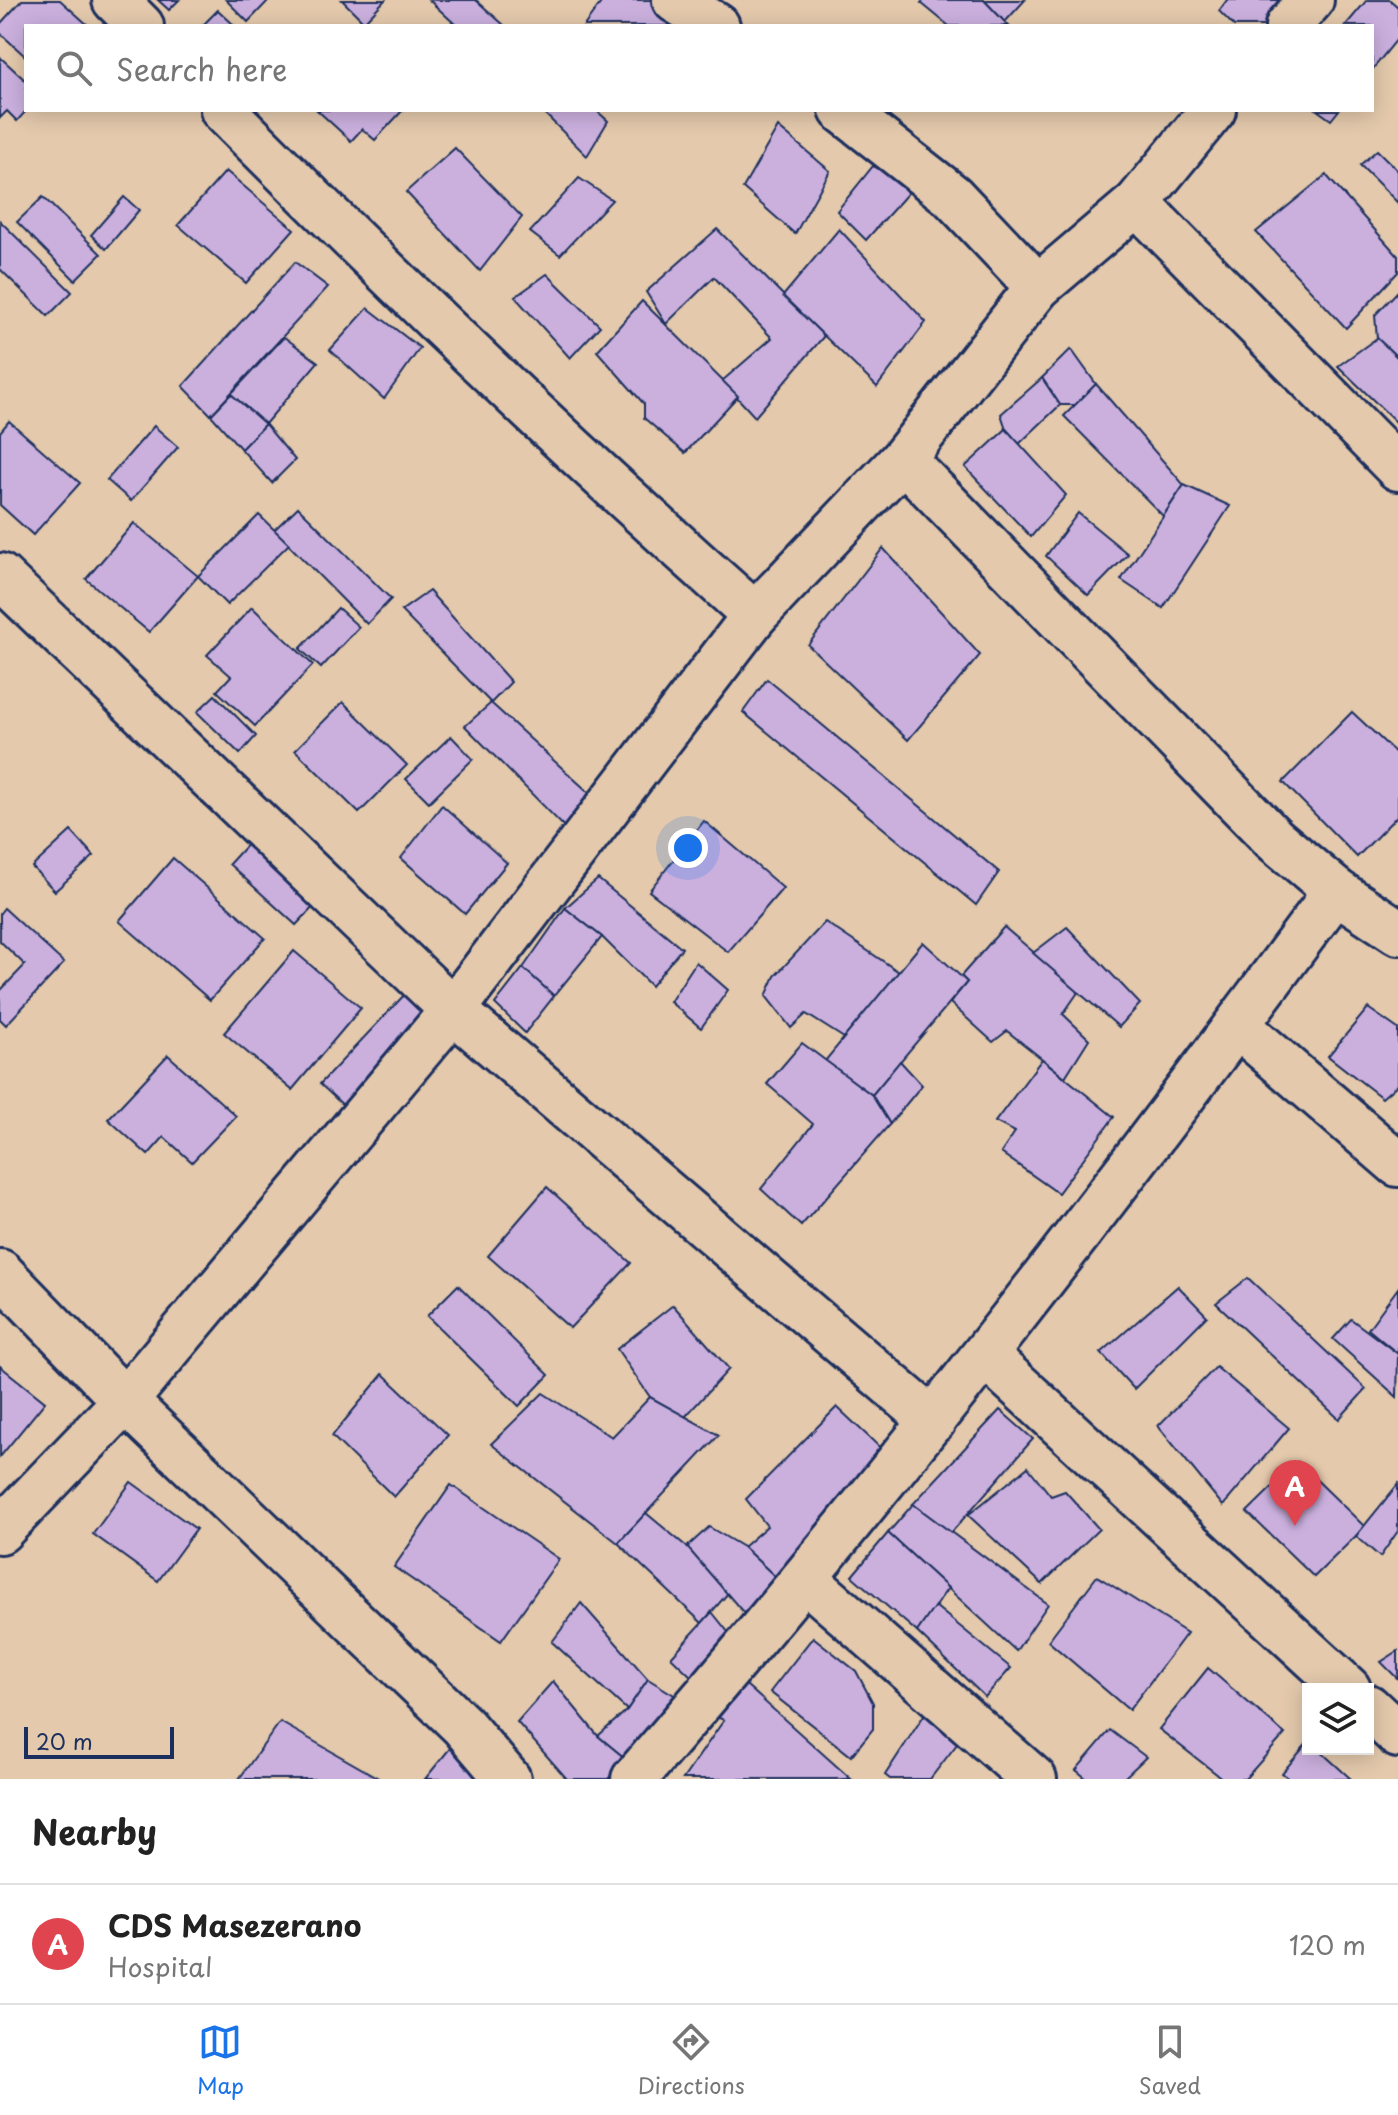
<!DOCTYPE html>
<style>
body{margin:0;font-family:"Playpen Sans",sans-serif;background:#f6f6f6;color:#222}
.controls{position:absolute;right:24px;bottom:24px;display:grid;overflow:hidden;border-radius:0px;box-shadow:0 4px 20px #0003}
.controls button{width:72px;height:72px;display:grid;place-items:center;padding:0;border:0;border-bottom:2px solid #e0e0e0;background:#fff;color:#222;font:40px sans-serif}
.scale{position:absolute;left:24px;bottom:20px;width:150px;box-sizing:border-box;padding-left:8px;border:4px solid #1b2f5e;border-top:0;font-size:22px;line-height:28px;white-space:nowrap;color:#1b2f5e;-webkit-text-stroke:6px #e4c9ac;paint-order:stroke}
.you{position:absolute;left:688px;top:848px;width:28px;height:28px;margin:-20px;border:6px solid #fff;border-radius:50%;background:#1a73e8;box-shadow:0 0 0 12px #1a73e833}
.badge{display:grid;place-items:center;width:52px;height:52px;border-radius:50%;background:#1a73e8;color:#fff;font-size:26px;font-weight:700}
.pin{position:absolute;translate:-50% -66px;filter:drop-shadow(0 2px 4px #0008)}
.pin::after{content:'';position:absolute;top:42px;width:28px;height:24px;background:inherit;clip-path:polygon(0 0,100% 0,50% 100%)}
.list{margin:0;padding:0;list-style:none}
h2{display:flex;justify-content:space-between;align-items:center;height:104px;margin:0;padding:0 32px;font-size:34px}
h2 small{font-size:26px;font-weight:400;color:#767676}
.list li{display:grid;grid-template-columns:52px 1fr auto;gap:24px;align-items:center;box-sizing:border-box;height:120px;padding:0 32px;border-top:2px solid #e0e0e0}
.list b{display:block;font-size:30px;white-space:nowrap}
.list p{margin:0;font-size:26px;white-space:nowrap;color:#767676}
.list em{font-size:26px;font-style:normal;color:#767676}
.icon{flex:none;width:44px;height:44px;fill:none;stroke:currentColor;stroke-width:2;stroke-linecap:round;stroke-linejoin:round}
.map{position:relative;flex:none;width:1398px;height:1779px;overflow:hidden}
.search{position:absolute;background:#fff;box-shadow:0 4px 20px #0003;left:24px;right:24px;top:24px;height:88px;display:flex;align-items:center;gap:20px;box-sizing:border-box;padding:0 28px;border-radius:0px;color:#767676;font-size:30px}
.sheet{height:224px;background:#fff}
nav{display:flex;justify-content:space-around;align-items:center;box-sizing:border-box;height:112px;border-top:2px solid #e0e0e0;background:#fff;font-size:22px;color:#767676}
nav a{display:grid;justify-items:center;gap:4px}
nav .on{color:#1a73e8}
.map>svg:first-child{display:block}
</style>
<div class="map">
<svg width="1398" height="1779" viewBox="0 0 1398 1779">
<rect width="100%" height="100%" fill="#e4c9ac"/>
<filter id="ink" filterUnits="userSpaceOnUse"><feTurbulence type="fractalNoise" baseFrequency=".0125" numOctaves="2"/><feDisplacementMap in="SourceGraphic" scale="16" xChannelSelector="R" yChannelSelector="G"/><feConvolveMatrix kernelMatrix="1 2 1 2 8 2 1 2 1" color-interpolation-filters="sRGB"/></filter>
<g filter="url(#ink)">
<!-- building -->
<g fill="#cbb0de" stroke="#1b2f5e" stroke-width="2">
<polygon points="22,0 60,0 89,26 26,26 26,57 0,33 0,24"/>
<polygon points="158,0 179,0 169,10"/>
<polygon points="226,0 269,0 248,22"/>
<polygon points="342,0 385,0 364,22"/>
<polygon points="429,0 476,0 505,26 457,26"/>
<polygon points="603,0 675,0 709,26 584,26"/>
<polygon points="924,0 984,0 1009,26 949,26 921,3"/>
<polygon points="984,0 1025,0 1005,22"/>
<polygon points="1227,0 1289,0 1272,26 1234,26 1219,11"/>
<polygon points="1367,0 1390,0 1398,7 1398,38 1372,70 1372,26 1345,26"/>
<polygon points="218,10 235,26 202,26"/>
<polygon points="0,57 26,81 27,110 17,121 7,111 0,118"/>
<polygon points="317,110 403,110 375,140 362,129 351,141"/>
<polygon points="541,110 596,110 608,121 587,156"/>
<polygon points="1317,110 1339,110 1331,120"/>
<polygon points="778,127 830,171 795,234 743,188"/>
<polygon points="455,148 522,217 480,271 406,192"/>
<polygon points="1377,150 1398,171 1398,203 1360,165"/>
<polygon points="873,166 915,185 866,240 837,211"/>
<polygon points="226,171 294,229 246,283 178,225"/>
<polygon points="1326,175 1398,256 1398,272 1346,328 1256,232"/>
<polygon points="579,178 612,200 560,255 530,232"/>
<polygon points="43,197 101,254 75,280 17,222"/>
<polygon points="124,197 139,210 106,249 91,235"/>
<polygon points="0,221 72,292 48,316 0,269"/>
<polygon points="717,229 824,336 755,417 722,381 772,338 714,277 666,324 646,292"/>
<polygon points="839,229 926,322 877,387 783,296"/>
<polygon points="295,262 328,287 211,415 183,386"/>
<polygon points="547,274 600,326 570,358 515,297"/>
<polygon points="1398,291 1398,358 1377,338 1375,315"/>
<polygon points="642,301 738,396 685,453 644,418 644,404 597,351"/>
<polygon points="368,308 420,348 384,399 330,350"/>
<polygon points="284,337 318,362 265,424 231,394"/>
<polygon points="1377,338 1398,358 1398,424 1338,366"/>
<polygon points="1071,349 1096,384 1076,405 1060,405 1042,378"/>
<polygon points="1042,378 1060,405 1019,444 1006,429 1001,414"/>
<polygon points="1096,384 1184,485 1163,516 1064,416"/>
<polygon points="231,394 265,424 241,449 211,415"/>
<polygon points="9,421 80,483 33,535 0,505 0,432"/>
<polygon points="265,424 295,460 272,483 241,449"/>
<polygon points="154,426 178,447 131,501 107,480"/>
<polygon points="1006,429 1066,495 1031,537 965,467"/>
<polygon points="1184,485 1230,506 1163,608 1121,580"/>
<polygon points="298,507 391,599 367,624 274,530"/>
<polygon points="1078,513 1128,554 1088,595 1046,556"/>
<polygon points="259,515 289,544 227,605 198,576"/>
<polygon points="134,523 198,576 149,632 86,579"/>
<polygon points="883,548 980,655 908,740 808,645"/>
<polygon points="429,591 511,682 491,703 401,611"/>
<polygon points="252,607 313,665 255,726 217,691 231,676 207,655"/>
<polygon points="338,608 359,627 321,668 300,649"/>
<polygon points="767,679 999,872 976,905 743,712"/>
<polygon points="215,695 256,736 240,754 197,712"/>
<polygon points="343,702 407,765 359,813 295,750"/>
<polygon points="491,703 609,811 583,846 465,726"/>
<polygon points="1352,712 1398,755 1398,815 1357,857 1283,782"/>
<polygon points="451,736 473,759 429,802 406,779"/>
<polygon points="442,805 507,863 465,914 401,858"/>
<polygon points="704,821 783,888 728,952 649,891"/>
<polygon points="71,831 94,856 55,891 32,867"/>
<polygon points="250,841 318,902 296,925 229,864"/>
<polygon points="173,858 265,938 210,1000 119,921"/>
<polygon points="598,879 682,948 651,986 602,937 565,908"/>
<polygon points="4,908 64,963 6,1025 0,1019 0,991 25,965 0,941 0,913"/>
<polygon points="565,908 602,937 554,996 523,968"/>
<polygon points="825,922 899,972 844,1038 806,1014 791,1028 766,996 775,976"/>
<polygon points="1004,927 1079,991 1063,1014 1089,1039 1065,1077 1007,1031 993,1042 950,1003 967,982 961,976"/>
<polygon points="1067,927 1140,1004 1119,1027 1033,953"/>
<polygon points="923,942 967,982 872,1095 825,1061"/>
<polygon points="294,951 361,1008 292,1090 224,1033"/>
<polygon points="696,962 728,990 701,1028 670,1002"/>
<polygon points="523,968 554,996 525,1033 495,1004"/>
<polygon points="408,991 434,1016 346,1108 320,1084"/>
<polygon points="1368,1008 1398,1029 1398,1084 1382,1098 1328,1056"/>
<polygon points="802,1043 872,1095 890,1124 801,1226 761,1189 813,1124 767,1084"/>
<polygon points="168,1055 236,1116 192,1162 164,1137 148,1155 108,1119"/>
<polygon points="1042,1059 1114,1117 1058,1193 1001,1153 1015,1132 995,1122"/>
<polygon points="900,1061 922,1085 890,1124 872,1095"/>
<polygon points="547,1187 631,1263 570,1328 488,1256"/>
<polygon points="1248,1278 1366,1389 1339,1419 1216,1303"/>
<polygon points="458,1285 549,1375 519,1406 427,1316"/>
<polygon points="1178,1286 1207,1316 1134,1389 1101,1353"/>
<polygon points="1398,1288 1398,1354 1368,1329"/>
<polygon points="673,1305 729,1369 685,1417 650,1397 617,1349"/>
<polygon points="1351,1319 1398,1354 1397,1397 1333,1339"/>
<polygon points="0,1366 45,1402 0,1457"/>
<polygon points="1216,1367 1289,1428 1223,1506 1158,1426"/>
<polygon points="383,1374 448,1435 394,1497 332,1436"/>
<polygon points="543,1393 612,1437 650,1397 719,1435 618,1543 491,1444"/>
<polygon points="837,1407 889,1456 780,1581 743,1547 767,1526 746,1499"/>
<polygon points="1000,1410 1033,1439 951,1533 913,1504"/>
<polygon points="1298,1462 1365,1527 1314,1577 1247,1512"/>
<polygon points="1028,1467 1051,1496 1065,1491 1099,1529 1042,1584 968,1515"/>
<polygon points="131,1482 196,1529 158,1581 93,1534"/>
<polygon points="1398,1484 1398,1531 1380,1557 1356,1536"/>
<polygon points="451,1485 559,1559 501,1641 394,1567"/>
<polygon points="913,1504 1048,1604 1016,1651 888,1533"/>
<polygon points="646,1513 687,1547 729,1592 702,1623 618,1543"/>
<polygon points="709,1527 743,1547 780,1581 748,1618 687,1547"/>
<polygon points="888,1533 948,1588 917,1632 852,1576"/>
<polygon points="1097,1576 1187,1633 1129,1710 1048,1641"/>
<polygon points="581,1603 648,1679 627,1710 552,1642"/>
<polygon points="935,1606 1011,1668 985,1697 917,1632"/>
<polygon points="712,1612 732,1637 695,1680 671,1657"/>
<polygon points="813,1637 856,1671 873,1703 873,1729 851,1756 770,1692"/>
<polygon points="1398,1651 1398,1679 1381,1662"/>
<polygon points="1208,1668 1285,1734 1245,1779 1223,1779 1159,1729"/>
<polygon points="736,1676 851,1779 683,1779 724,1720 707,1713"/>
<polygon points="648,1679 679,1698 626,1759 598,1736 627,1710"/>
<polygon points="553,1681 598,1736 626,1759 608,1779 567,1779 517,1722"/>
<polygon points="930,1706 964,1735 930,1779 890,1779 885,1775"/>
<polygon points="280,1722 380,1779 239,1779"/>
<polygon points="1110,1730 1146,1757 1123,1779 1087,1779 1076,1770"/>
<polygon points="1308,1742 1308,1749 1318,1749 1351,1779 1290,1779 1282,1773"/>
<polygon points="451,1747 483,1779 425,1779"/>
</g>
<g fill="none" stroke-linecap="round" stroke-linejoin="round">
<defs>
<g id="street">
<polyline points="115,0 141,26"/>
<polyline points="675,0 717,26"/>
<polyline points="1288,26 1311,0"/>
<path d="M223,110C395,284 572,452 755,615"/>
<polyline points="842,110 952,196 1038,287"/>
<polyline points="1137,203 1398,468"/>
<polyline points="903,459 1274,839 1336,891 1398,932"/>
<polyline points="0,576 453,1010 933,1421"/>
<polyline points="1237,1025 1398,1164"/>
<polyline points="0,1272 125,1401 463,1726 508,1779"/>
<polyline points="985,1355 1348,1689"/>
<polyline points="0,1531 125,1401 453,1010 755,615 903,459 1038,287 1137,203 1213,110"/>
<polyline points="805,1579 1034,1779"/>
<polyline points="1368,1707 1398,1735"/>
<path d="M634,1779C882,1494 1112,1195 1336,891"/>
</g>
</defs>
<!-- street casing -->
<use href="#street" stroke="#1b2f5e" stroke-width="50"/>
<!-- street -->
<use href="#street" stroke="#e4c9ac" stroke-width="44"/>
</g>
</g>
</svg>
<div class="controls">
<button><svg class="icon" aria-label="layers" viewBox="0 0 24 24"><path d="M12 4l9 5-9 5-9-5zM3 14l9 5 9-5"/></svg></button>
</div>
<div class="scale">20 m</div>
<div class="you"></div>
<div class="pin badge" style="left:1295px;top:1526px;background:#e0444e">A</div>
<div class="search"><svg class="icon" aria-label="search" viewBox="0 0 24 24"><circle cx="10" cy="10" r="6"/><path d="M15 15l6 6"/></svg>Search here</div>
</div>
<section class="sheet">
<h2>Nearby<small></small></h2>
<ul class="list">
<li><span class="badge" style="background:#e0444e">A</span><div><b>CDS Masezerano</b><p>Hospital</p></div><em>120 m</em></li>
</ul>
</section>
<nav>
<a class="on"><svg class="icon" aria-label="map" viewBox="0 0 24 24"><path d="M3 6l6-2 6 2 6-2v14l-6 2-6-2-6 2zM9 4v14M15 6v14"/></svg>Map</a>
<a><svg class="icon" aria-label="directions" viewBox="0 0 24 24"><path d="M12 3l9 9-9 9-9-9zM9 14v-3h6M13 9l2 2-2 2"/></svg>Directions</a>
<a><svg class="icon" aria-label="saved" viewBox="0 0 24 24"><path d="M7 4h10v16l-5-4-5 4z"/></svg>Saved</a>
</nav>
